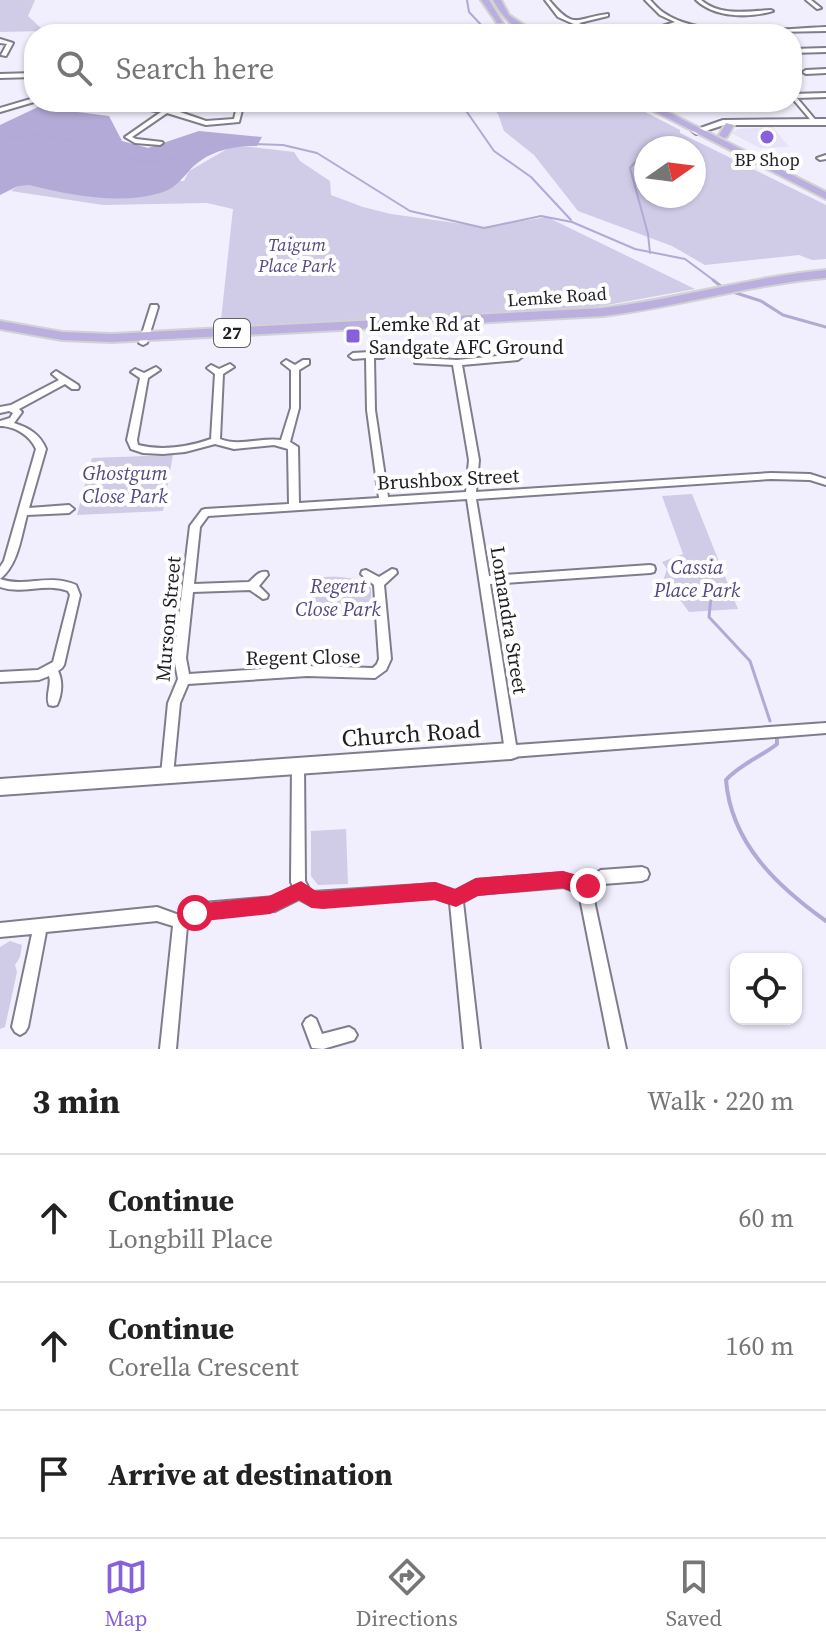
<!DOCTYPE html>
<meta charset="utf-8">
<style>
body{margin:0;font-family:"Source Serif 4",serif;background:#f6f6f6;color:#222}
.controls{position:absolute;right:24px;bottom:24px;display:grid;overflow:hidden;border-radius:16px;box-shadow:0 2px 6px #0004}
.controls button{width:72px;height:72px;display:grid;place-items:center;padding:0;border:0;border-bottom:2px solid #e0e0e0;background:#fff;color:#222;font:40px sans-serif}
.compass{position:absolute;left:634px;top:136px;width:72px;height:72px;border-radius:50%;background:#fff;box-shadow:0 2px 6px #0004;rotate:76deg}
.stop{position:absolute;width:24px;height:24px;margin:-18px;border:6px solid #e11d48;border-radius:50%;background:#fff}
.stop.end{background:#e11d48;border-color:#fff;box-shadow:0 2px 8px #0008}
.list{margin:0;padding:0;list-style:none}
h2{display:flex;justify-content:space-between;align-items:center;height:104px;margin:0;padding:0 32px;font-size:34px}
h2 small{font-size:26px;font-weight:400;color:#767676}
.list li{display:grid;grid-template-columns:52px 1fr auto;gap:24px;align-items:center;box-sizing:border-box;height:128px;padding:0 32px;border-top:2px solid #e0e0e0}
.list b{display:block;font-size:30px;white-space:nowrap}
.list p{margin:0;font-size:26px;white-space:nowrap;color:#767676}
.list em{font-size:26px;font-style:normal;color:#767676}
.icon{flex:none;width:44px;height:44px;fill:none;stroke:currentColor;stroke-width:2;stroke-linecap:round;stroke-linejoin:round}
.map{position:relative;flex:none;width:826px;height:1049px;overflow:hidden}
.search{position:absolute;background:#fff;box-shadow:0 2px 6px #0004;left:24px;right:24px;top:24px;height:88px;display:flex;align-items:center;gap:20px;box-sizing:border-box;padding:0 28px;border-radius:32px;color:#767676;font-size:30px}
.sheet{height:488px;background:#fff}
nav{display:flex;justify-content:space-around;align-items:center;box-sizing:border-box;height:112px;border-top:2px solid #e0e0e0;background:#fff;font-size:22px;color:#767676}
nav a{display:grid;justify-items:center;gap:4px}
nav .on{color:#8661db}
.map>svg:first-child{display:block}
</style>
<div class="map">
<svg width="826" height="1049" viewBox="0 0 826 1049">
<rect width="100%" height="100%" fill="#f1eefd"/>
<!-- built -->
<polygon fill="#e6e2f8" points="773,127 789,147 760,148 731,133 738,129"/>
<!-- green -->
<g fill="#d0cbe7" fill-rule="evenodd">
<polygon points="0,0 35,0 28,16 44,31 0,32"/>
<path d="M487,102H626L680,130V133L826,205V259L812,260L799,255L705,265L672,246L578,211L534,155L504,131L498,114ZM694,148V196H646V148Z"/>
<polygon points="234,145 294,152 300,161 330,181 331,195 363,207 391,214 484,227 547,217 695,289 596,307 220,329 233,209 207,203 103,205 11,191 28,178 184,181 189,171"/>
<polygon points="173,455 163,511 77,515 92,458"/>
<polygon points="692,494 738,609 689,612 664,578 667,569 662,562 683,554 662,496"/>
<path d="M313,577C335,577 353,574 371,588L372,615L313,620Z"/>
<polygon points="346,829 348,884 318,885 311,876 311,831"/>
<polygon points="10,941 22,945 20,957 15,965 17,972 5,1027 0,1029 0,947"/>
</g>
<!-- forest -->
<path fill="#b3aad7" d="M38,107L109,116L122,141L148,148L199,131L262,137L257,146C233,145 205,152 189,171C180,181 174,189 160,193C119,205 70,195 29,185L18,186L0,195V125Z"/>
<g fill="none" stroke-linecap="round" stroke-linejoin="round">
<!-- stream-far2 -->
<g stroke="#b2a9d6" stroke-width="2">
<polyline points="467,0 469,12 485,29 480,34"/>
<polyline points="460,102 494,151 531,177 571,220"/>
<polyline points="0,139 38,135 76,141 125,158 150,162 176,158 221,143 283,145 317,153 410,211 484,228 541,216 572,222 635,249 685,259 716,282"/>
<polyline points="643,153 630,168 648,234 650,253"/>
</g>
<!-- stream-far1 -->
<g stroke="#b2a9d6" stroke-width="3">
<polyline points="713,280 722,287"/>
<polyline points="733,292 761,301 783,315 826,327"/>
<polyline points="711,596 709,617 750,661 770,721"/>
</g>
<!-- stream -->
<path stroke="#b2a9d6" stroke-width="4" d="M777,739V744C761,757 740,764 726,780C731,843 777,886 826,921"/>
<defs>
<g id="street">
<path d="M545,0H549C575,31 575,18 608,14V16L579,23L603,34H596L558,17Z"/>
<path d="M645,0H650C654,4 659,10 664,13C702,39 780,29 826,27V31L730,33L705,30L679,24L645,34H637L675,22L660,15Z"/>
<path d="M696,0H701C721,17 747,11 771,10L773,11C749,18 715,18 696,0Z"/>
<polygon points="806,0 811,0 821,8 817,9"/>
<polygon points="0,39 13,43 6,56 1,55 7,44 0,43"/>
<polygon points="826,48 826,52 792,53 792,49"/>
<polygon points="826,69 826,73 806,74 803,72 806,70"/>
<polygon points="34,73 34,77 0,78 0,74"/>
<polygon points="826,93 826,97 797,98 818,123 815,125 792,98 792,94"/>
<polygon points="34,98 34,102 0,112 0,108"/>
<polygon points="107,102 121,102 177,111 206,121 234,119 238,102 244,102 239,122 206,125 167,113 132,137 136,139 162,142 163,143 160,145 135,143 125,137 161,112"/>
<polygon points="826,155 826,159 820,160 817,158"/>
<polygon points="151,305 157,305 158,307 147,343 143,345 139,343"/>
<path d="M370,352H383L387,355L383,358H374L375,410L388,497L466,492L469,460L453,365L415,363V359L418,358L457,360L518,354L522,357L518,360L462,365L479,460L476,492L771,473L810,474L826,479V485L810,480L771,479L476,499L489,576L650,565L654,566L655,569L654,572L650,573L490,584L516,745L826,723V733L511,757L507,755L505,751L467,499L208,516L200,527L194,584L249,582C255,577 259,570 267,572L268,575L259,586L268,595L267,598L263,599L250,590L193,592L186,658L189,674L307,666L373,668L377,664L379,659L374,585L361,574L362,571L366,570L379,577L392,569L396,570L397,573L384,585L391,659L386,670L375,678L307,676L188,684L180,703L173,775L171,779L167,781L163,779L161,775L168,703L178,679L174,658L190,526L202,510L205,509L289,504L288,449L274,445L234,449L215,444L185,452L163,454L143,453L131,449L127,440L140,378L131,372L135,369L144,373L156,367L160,370L148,378L137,440L138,445C162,451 188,447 211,439L215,374L207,368L211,365L219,369L230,364L234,367L223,374L220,439C240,447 261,437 281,440L291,408V370L282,363L286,360L295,365L303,360H309V364L299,370V408L290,442L298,447L299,503L379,498L367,410L366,358L353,359L349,356L353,353Z"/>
<path d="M56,371L78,385L79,387L78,389H72L65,384L19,409L22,412L14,423C29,428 40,434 46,449L29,508L69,505L74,509L69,513L27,515C21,537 18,565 0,579C27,588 47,573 76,585L80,595L64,665L62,668L58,671C63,681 62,694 57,705L53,706L49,705C45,695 52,685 49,676L39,680L0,682V672L38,670L53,662L70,595L68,591C46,582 23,595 0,587V567L4,561L36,449C30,435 14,426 0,426V421L10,418L13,413L9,411L0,413V407L11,405L59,380L52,374Z"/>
<polygon points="298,760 302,762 304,766 305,881 309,889 313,892 435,884 455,891 476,880 563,873 584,881 601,870 642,867 647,869 649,874 647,879 642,881 603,884 592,891 626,1049 610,1049 579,893 563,887 477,894 463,902 480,1049 464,1049 450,903 435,898 312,906 299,899 275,911 204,917 187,926 176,1049 160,1049 173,926 157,921 46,932 28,1027 25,1032 20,1035 15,1032 12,1027 32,934 0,937 0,923 157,907 179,915 203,903 274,897 293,887 291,882 292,766 294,762"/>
<polygon points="311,1016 316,1019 322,1034 349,1027 354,1030 357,1035 354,1040 323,1049 312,1048 303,1024 306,1019"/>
</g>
<g id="secondary">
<polygon points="826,119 826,125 724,125 696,134 692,131 723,120"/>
<polygon points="511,743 517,745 520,751 517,757 511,759 0,795 0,779"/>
</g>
<g id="primary">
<polygon points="481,0 489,0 503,23 497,23"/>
<path d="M493,0H501L509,15L537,34C517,34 502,17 493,0Z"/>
<polygon points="636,102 648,102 826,192 826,199"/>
<polygon points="726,123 734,125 727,137 724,138 719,135"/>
<path d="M826,270V278C751,284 678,307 603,316L112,342L62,340L0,329V321L62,332L112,334L603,308C678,299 751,277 826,270Z"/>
</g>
</defs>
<!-- street casing -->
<use href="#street" stroke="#807d8b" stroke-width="4"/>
<!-- secondary casing -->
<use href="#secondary" stroke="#807d8b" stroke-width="4"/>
<!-- primary casing -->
<use href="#primary" stroke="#d2d2d3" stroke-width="4"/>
<!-- street -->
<use href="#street" fill="#fff" fill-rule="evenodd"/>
<!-- secondary -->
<use href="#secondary" fill="#fff" fill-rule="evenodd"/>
<!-- primary -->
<use href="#primary" fill="#bbafdf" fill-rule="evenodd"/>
</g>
<!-- route -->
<polygon fill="#e11d48" points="563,871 595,880 597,886 595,893 581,896 563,888 478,896 456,907 435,900 323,909 312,908 299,900 270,914 195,922 189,920 186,913 189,907 195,904 269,896 301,881 316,891 323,891 435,882 455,889 476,878"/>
<!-- markers -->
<g fill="#8661db" stroke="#fefefe" stroke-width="3">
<circle cx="767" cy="137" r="8"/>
<rect x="345" y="328" width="16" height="16" rx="4"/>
</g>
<g text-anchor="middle" stroke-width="8" stroke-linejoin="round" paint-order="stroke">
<!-- far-poi labels -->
<g font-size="18" fill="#1f1e24" stroke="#fefefe">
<text x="767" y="166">BP Shop</text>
</g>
<!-- far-park labels -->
<g font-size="18" font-style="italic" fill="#574881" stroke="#fefefe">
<text x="297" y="251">Taigum<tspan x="297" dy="21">Place Park</tspan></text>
</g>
<!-- far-street labels -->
<g font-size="18" fill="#1f1e24" stroke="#fefefe">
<text transform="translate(557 297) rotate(-4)" y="6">Lemke Road</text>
</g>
<!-- shield labels -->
<rect fill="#fefefe" stroke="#626165" stroke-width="2" x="214" y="319" width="36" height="28" rx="6"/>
<g font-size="18" font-weight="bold" fill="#1f1e24">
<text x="232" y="339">27</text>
</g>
<!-- poi labels -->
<g font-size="20" fill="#1f1e24" stroke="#fefefe" text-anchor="start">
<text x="369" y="331">Lemke Rd at<tspan x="369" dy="23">Sandgate AFC Ground</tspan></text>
</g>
<!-- park labels -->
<g font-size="20" font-style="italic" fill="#574881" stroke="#fefefe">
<text x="125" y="480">Ghostgum<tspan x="125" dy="23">Close Park</tspan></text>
<text x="697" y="574">Cassia<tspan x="697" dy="23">Place Park</tspan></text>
<text x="338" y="593">Regent<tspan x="338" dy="23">Close Park</tspan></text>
</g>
<!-- street labels -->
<g font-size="20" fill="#1f1e24" stroke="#fefefe">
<text transform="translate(448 479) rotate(-3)" y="7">Brushbox Street</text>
<text transform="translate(168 619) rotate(-85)" y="7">Murson Street</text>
<text transform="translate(509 620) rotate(81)" y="7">Lomandra Street</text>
<text transform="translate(303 657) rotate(-1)" y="7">Regent Close</text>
</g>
<!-- near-street labels -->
<g font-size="24" fill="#1f1e24" stroke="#fefefe">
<text transform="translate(411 734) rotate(-4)" y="8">Church Road</text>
</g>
</g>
</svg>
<div class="controls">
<button><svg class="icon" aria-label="locate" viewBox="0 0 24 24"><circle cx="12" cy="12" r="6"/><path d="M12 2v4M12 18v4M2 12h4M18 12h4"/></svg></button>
</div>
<svg class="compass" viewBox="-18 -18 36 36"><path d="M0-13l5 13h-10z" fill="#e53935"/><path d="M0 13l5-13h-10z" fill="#767676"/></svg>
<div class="stop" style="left:195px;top:913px"></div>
<div class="stop end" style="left:588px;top:886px"></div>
<div class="search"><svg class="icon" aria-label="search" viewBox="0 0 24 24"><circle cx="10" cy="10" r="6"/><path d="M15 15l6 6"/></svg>Search here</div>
</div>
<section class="sheet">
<h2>3 min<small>Walk · 220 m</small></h2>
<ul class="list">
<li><svg class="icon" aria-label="ahead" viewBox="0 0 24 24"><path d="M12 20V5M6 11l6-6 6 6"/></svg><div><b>Continue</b><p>Longbill Place</p></div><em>60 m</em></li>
<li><svg class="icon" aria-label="ahead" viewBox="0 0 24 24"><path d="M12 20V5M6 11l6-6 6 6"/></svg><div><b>Continue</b><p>Corella Crescent</p></div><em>160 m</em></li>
<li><svg class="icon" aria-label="arrive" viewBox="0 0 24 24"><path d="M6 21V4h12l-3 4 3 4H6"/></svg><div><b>Arrive at destination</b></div></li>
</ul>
</section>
<nav>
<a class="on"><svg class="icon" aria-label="map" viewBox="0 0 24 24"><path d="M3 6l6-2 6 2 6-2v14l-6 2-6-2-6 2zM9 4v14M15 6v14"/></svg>Map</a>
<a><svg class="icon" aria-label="directions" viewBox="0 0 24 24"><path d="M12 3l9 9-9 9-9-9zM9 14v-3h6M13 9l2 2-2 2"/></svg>Directions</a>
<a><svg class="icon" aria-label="saved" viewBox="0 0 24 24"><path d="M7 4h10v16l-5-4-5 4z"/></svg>Saved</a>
</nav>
